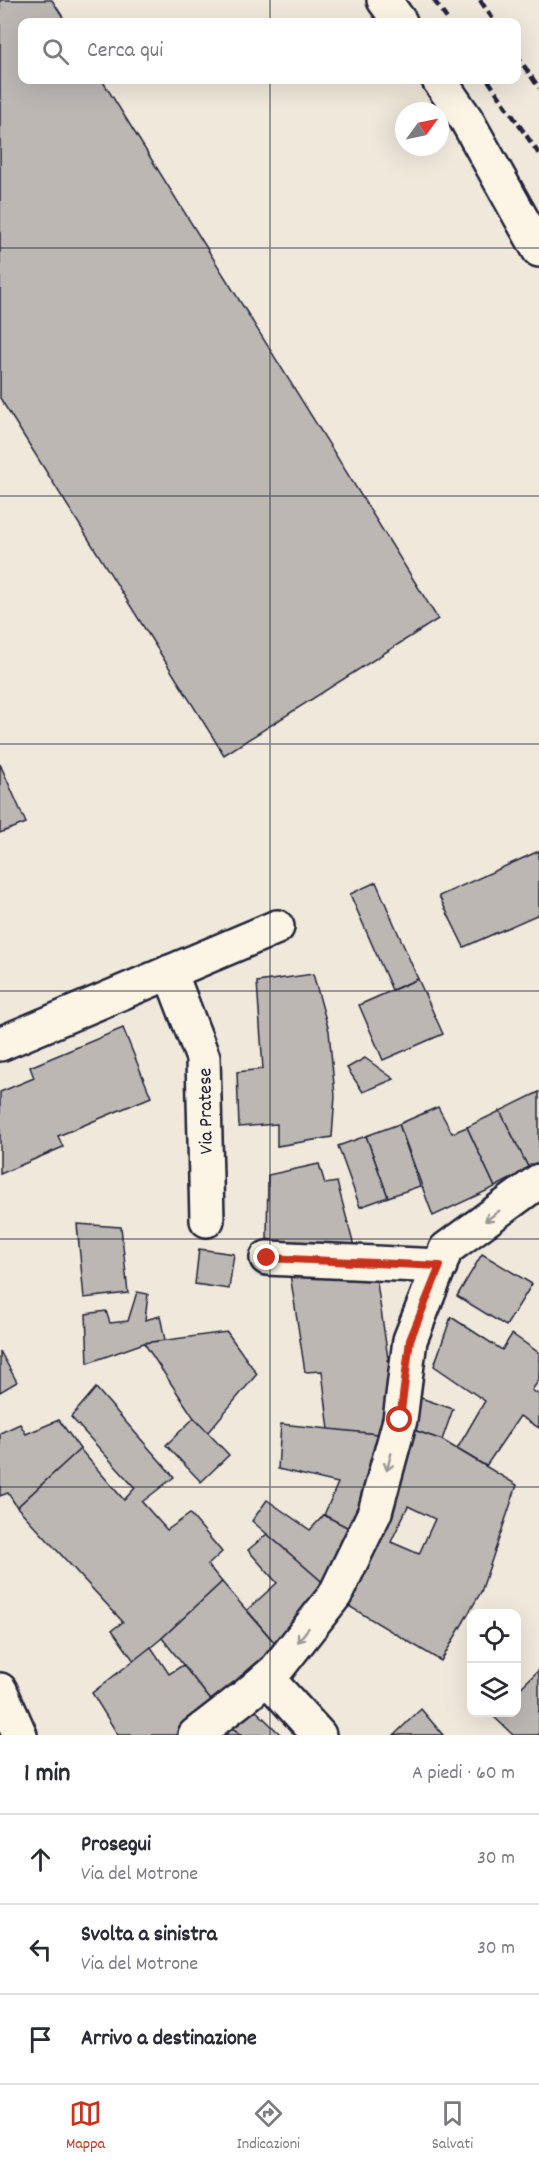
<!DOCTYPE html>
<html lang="it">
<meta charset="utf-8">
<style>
body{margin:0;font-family:Dekko,sans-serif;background:#f2f2f3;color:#2b2b33}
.controls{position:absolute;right:18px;bottom:18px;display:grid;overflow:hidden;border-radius:12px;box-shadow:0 6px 24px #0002}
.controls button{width:54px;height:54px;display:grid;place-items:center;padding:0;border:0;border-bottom:2px solid #e1e1e2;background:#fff;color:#2b2b33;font:30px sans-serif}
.compass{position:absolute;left:395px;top:102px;width:54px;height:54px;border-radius:50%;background:#fff;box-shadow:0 6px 24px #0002;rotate:57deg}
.stop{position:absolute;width:18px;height:18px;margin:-14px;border:4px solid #c8321e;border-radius:50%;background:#fff}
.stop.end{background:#c8321e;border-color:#fff;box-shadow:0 2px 6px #0008}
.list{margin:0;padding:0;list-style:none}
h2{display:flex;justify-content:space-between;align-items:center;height:78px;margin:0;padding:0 24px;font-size:26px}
h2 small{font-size:20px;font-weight:400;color:#7c7c81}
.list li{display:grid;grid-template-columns:39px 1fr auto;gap:18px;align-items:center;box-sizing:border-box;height:90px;padding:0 24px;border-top:2px solid #e1e1e2}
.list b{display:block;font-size:22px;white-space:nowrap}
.list p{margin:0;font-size:20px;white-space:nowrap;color:#7c7c81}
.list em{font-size:20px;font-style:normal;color:#7c7c81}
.icon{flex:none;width:33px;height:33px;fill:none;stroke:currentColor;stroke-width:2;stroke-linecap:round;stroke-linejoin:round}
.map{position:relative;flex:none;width:539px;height:1735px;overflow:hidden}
.search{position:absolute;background:#fff;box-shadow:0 6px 24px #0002;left:18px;right:18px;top:18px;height:66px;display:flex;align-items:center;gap:15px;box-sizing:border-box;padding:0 21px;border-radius:12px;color:#7c7c81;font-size:22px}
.sheet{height:348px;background:#fff}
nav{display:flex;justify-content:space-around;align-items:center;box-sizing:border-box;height:84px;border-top:2px solid #e1e1e2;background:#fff;font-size:16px;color:#7c7c81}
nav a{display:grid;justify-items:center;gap:3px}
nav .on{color:#c8321e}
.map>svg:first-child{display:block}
</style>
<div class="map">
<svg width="539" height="1735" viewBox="0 0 539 1735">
<rect width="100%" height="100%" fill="#efe8db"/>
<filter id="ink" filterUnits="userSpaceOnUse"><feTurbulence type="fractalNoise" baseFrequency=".0167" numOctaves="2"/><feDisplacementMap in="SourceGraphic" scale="12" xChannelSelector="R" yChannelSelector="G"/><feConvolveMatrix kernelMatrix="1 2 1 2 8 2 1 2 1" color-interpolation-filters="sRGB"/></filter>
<g filter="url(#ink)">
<!-- building -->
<g fill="#bcb7b3" stroke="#22223b" stroke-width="1.5" fill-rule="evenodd">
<polygon points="0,0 52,0 66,22 22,22 22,80 102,80 438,619 224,755 0,398"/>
<polygon points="0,764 26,823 0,833"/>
<polygon points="539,851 539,914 464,947 439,896"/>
<polygon points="376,882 418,979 392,990 350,894"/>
<polygon points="313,974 329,1031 335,1096 332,1137 277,1146 277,1124 239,1127 237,1072 263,1069 257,982"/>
<polygon points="418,979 443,1034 383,1060 359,1005"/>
<polygon points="123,1028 151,1097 58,1136 63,1147 0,1174 0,1092 34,1078 30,1067"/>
<polygon points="365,1058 394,1079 363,1092 347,1068"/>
<polygon points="539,1092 539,1165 529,1169 500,1111"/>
<polygon points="438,1107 452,1133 467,1127 495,1187 433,1216 399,1124"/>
<polygon points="500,1111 529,1169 495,1187 467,1127"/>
<polygon points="399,1124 420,1186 388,1197 366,1136"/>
<polygon points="366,1136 388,1197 360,1207 338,1146"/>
<polygon points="319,1164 325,1184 337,1182 355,1250 306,1250 267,1239 268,1175"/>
<polygon points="77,1224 121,1227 128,1293 84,1298"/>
<polygon points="199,1249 234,1254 229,1289 195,1284"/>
<polygon points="482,1254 532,1284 506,1326 457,1296"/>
<polygon points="290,1274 376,1276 391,1379 387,1435 329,1430 322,1371 305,1372"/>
<polygon points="137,1292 148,1294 145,1320 160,1316 165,1340 144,1343 88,1363 86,1314 106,1311 110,1323 128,1321"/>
<polygon points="451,1317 502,1350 512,1334 539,1353 539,1380 532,1390 539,1395 539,1428 520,1416 486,1466 457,1449 485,1401 434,1366"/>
<polygon points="227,1332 257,1374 208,1432 194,1418 144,1343"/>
<polygon points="0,1351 17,1382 0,1392"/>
<polygon points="96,1388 174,1477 142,1502 167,1530 190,1514 222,1552 208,1565 222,1582 162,1638 134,1661 112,1630 123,1622 17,1507 80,1449 124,1500 135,1488 71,1417"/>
<polygon points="418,1397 453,1409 442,1440 408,1428"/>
<polygon points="194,1418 229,1455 201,1482 166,1445"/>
<polygon points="59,1420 80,1449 17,1507 8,1493 0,1496 0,1433 20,1424 26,1434"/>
<polygon points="281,1424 387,1435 358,1533 324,1515 338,1483 278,1469"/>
<path d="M408,1428L442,1440L517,1485L481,1592L441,1661L342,1602ZM408,1506L435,1519L419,1554L391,1542Z"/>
<polygon points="267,1500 310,1530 324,1515 358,1533 328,1587 252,1521"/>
<polygon points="267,1534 328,1587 279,1648 247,1610 277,1583 248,1550"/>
<polygon points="222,1582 279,1648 217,1708 162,1638"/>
<polygon points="151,1647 169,1674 183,1665 217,1708 179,1735 118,1735 92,1693"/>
<polygon points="539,1670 539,1735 513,1735 493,1716 496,1712 516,1712 516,1692"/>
<polygon points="252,1707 281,1735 240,1735 230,1725"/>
<polygon points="421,1709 443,1735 394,1735"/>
<polygon points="230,1725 240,1735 215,1735"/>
</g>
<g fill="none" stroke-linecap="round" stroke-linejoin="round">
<defs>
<g id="minor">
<polyline points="170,972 203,1058 207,1220"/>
<polyline points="0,1044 277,927"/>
<polyline points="267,1258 440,1266"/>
<polyline points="267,1678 319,1735"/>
<polyline points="195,1735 248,1694 276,1670 335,1595 375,1512 400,1420 410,1340 446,1249 539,1181"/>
</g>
<g id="secondary">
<polyline points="384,0 400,22"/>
<polyline points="439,80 466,119 539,250"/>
<polyline points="0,1690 20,1735"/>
</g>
</defs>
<!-- minor casing -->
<use href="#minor" stroke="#22223b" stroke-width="38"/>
<!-- secondary casing -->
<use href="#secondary" stroke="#22223b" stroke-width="38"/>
<!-- minor -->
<use href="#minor" stroke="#fcf5e5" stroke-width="33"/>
<!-- secondary -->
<use href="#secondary" stroke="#fcf5e5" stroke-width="33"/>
<!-- rail -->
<g stroke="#22223b" stroke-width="4.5" stroke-dasharray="9 4.5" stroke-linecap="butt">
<polyline points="434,0 449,22"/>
<polyline points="480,0 495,22"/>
<polyline points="516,54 539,88"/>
<polyline points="488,80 539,154"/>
</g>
</g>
<!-- one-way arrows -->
<defs><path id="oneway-shaft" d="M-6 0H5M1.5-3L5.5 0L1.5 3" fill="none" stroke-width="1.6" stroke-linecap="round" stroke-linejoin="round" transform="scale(1.5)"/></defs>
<g stroke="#9a9698">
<use href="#oneway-shaft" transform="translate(492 1216) rotate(144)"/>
<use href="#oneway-shaft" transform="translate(389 1462) rotate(105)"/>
<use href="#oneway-shaft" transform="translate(303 1635) rotate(128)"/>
</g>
</g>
<g fill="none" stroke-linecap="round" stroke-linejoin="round" filter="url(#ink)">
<!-- route -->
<polyline stroke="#c8321e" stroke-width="8" points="267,1258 440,1266 410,1340 400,1420"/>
</g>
<!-- grid -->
<path fill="none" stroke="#22223b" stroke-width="1.5" stroke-opacity="0.55" d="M270,0V22M270,80V1735M0,248H539M0,496H539M0,744H539M0,991H539M0,1239H539M0,1487H539"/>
<g text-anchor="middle" stroke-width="6" stroke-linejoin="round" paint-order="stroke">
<!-- street labels -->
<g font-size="20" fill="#22223b" stroke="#fcf5e5">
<text transform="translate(204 1111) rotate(-91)" y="7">Via Pratese</text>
</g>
</g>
</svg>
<div class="controls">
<button><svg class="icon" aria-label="locate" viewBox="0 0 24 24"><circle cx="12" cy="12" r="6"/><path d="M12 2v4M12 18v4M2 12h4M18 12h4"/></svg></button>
<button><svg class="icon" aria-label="layers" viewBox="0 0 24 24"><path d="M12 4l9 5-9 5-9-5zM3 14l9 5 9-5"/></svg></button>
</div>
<svg class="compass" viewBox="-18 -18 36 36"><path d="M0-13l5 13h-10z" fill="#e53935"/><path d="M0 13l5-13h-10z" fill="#7c7c81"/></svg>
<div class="stop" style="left:400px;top:1420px"></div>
<div class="stop end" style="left:267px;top:1258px"></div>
<div class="search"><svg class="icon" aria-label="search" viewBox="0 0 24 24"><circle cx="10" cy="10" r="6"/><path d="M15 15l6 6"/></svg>Cerca qui</div>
</div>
<section class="sheet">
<h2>1 min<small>A piedi · 60 m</small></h2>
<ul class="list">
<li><svg class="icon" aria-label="ahead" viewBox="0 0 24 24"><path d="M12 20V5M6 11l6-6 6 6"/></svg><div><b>Prosegui</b><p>Via del Motrone</p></div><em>30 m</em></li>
<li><svg class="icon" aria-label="left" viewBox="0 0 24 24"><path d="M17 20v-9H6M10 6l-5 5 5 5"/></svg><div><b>Svolta a sinistra</b><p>Via del Motrone</p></div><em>30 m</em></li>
<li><svg class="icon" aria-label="arrive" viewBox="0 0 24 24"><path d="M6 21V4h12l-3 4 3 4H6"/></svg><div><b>Arrivo a destinazione</b></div></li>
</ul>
</section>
<nav>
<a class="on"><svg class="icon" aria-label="map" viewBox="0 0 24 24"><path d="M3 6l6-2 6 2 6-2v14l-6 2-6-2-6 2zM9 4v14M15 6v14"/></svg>Mappa</a>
<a><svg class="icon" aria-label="directions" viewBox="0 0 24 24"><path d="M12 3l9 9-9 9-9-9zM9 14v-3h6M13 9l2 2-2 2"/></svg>Indicazioni</a>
<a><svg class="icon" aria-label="saved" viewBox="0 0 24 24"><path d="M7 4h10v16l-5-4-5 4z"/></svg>Salvati</a>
</nav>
